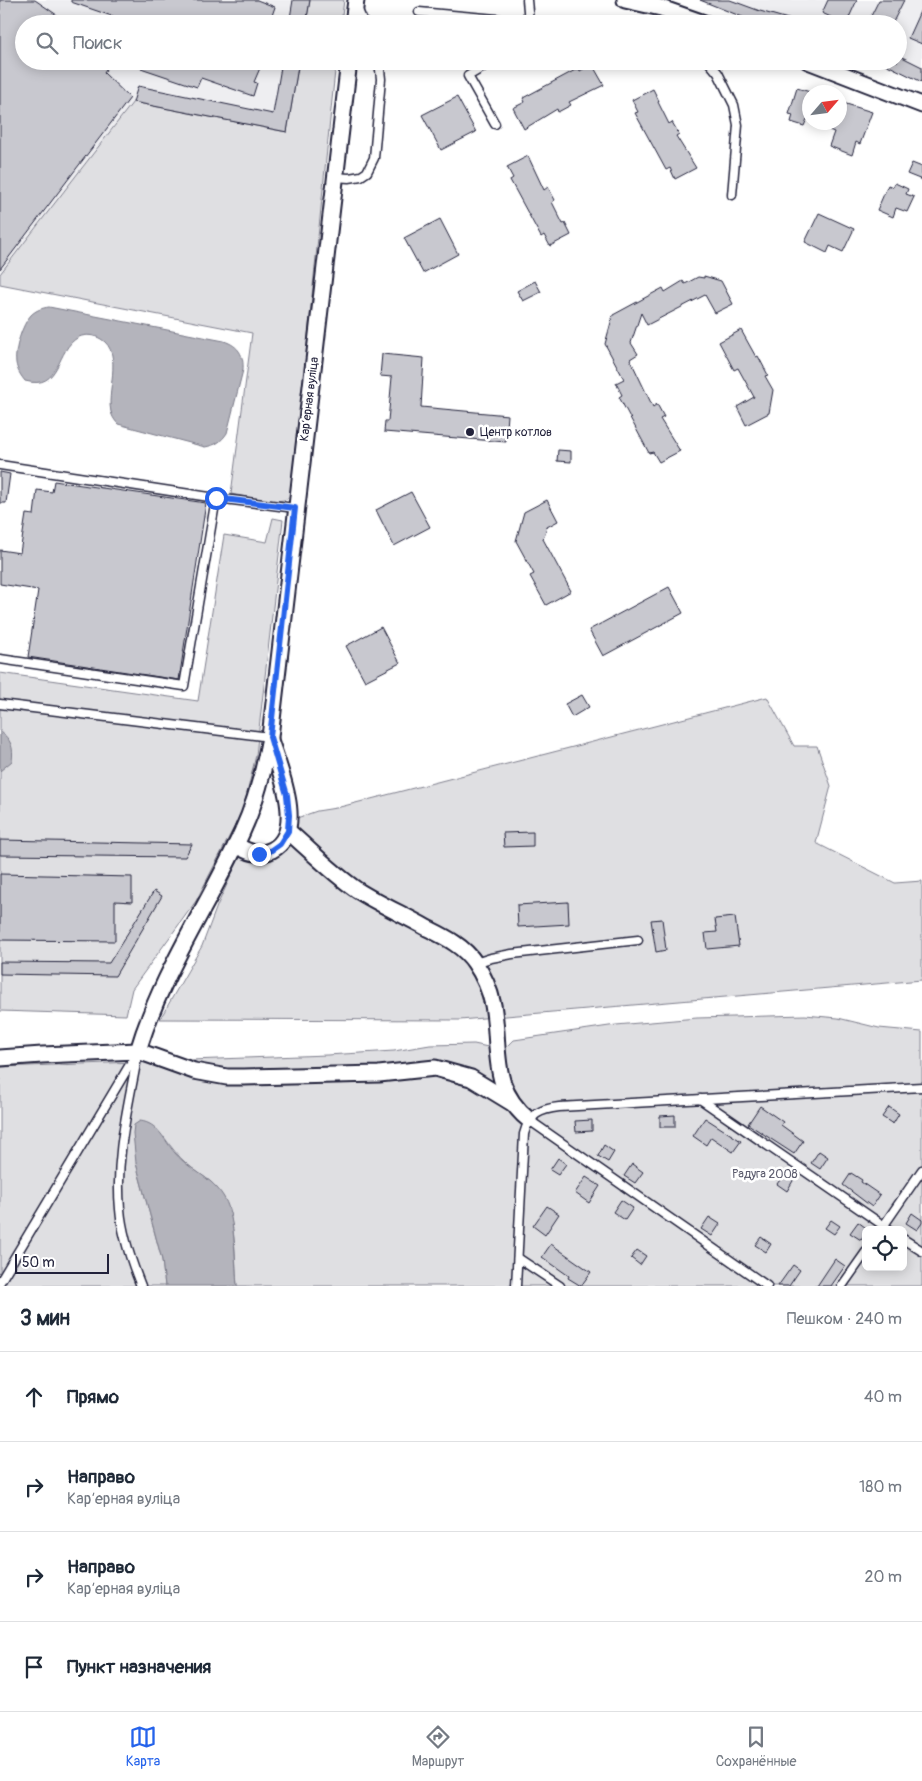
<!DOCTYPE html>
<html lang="ru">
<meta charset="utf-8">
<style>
body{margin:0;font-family:Pangolin,sans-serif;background:#f6f6f7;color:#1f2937}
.controls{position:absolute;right:15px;bottom:15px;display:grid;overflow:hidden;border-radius:8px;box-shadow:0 2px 12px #0003}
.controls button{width:45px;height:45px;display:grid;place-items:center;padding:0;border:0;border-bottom:1px solid #e0e1e3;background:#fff;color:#1f2937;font:25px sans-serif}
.compass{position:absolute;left:802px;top:85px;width:45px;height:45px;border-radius:50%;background:#fff;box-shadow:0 2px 12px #0003;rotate:62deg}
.scale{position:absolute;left:15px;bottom:12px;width:94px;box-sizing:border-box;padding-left:5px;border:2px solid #22223b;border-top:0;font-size:14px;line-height:18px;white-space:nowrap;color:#22223b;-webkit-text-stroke:4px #fff;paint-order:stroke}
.stop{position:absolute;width:15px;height:15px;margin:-11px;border:4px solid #2563eb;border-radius:50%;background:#fff}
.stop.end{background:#2563eb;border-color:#fff;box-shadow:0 1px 5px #0008}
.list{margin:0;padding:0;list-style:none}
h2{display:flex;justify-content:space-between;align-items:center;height:65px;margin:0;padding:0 20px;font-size:21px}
h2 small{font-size:16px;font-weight:400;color:#747a83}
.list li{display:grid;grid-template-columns:32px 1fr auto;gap:15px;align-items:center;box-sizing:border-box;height:90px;padding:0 20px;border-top:1px solid #e0e1e3}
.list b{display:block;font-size:19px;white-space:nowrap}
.list p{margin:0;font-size:16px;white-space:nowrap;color:#747a83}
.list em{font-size:16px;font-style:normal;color:#747a83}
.icon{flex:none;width:28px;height:28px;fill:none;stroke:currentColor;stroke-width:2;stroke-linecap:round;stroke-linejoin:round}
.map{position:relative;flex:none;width:922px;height:1286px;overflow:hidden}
.search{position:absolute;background:#fff;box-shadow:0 2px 12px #0003;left:15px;right:15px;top:15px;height:55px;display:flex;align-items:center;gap:12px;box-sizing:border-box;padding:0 18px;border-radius:28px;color:#747a83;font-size:19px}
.sheet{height:425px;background:#fff}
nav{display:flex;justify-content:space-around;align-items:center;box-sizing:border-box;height:70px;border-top:1px solid #e0e1e3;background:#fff;font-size:14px;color:#747a83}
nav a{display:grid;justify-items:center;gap:2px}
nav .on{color:#2563eb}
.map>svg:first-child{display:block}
</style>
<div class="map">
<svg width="922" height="1286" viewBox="0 0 922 1286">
<rect width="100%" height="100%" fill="#fff"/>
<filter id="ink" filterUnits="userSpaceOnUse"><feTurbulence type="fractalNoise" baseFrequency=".02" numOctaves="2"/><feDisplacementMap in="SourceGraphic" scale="10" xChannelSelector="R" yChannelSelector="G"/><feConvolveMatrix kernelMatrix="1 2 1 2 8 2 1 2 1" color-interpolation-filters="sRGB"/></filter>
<g filter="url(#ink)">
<!-- built -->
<g fill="#eeeef1">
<polygon points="0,0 310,0 306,24 24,24 24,61 299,61 287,132 133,103 0,274"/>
<polygon points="698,0 922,0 922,82 879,61 898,61 898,24 760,24"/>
</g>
<!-- green -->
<g fill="#dfdfe2" stroke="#80808e" fill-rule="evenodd">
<polygon points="310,0 344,0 341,24 306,24"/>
<path d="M299,61H336L292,492C290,496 288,499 284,500C273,503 243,496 231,494L252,333L0,284V274L133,102L287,132Z"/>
<polygon points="273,518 283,520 256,755 243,810 196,901 132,989 126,1015 0,1011 0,673 198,701 224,535 267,542"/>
<polygon points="767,697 794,746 817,746 831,786 816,843 895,883 922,881 922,980 460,1020 160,1019 202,946 217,906 241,854 266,862 288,847 294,819 317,811 336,808"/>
<path d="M805,1015L838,1018L879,1028L922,1032V1286H237C234,1252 238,1208 212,1183C204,1176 195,1171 187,1164C178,1156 171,1147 164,1137L136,1163L162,1260L165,1286H0V1067L327,1055L394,1051L430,1045L474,1044L488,1047L493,1081L519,1119L507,1077L503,1051L514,1040L616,1025L697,1018ZM866,1230H903V1267H866Z"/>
</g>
<!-- water -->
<g fill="#b4b4bc" stroke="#7a7a88">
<path d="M49,307L224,341C239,346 244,355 243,370L227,433C221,442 216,445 205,447L118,424C116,422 113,418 112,415C104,395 125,353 101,339C94,335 86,334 79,337C55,349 62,391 25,381C21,376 17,370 16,363C14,351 22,324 31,315C36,310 42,308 49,307Z"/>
<path d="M0,731C11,740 14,747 12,761L0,771Z"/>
<path d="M140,1121C158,1123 164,1140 175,1153C185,1165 199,1172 211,1182C218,1188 225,1197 228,1206C235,1225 235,1265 237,1286H165L162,1260L136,1163L133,1133L134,1125Z"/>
</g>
<!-- building -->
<g fill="#c8c8cf" stroke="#22223b">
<polygon points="0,0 35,0 70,24 24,24 24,61 112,61 104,73 130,98 0,269"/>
<polygon points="71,0 257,0 275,7 269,24 135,24 71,2"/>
<polygon points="293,0 310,0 306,24 289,24"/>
<polygon points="700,0 730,0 760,11 795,21 795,24 760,24"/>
<polygon points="828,0 857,0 846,24 822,13"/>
<polygon points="879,0 904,0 892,24 882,24 870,18"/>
<polygon points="922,7 922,44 908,38"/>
<polygon points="898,55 922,67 922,82 879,61 898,61"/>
<polygon points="126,61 263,61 254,82 257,83 253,96 201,78 197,87 126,63"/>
<polygon points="282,61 299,61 287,132 133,102 138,86 273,114"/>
<polygon points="592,64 604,85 569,102 571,105 558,112 557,109 524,129 513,108 525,102 523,98 579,68 580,71"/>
<polygon points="797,88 810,92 810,120 807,119 804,126 791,122 793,115 789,114"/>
<polygon points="653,89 659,101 658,102 669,124 672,122 679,134 676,136 696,168 675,179 670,168 666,170 635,113 638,112 632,100"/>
<polygon points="457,97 476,132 441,150 422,115"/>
<polygon points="840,102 872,112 860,144 856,142 852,155 829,146 834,132 829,130 832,122 840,122"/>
<polygon points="528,156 544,190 548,187 555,200 552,202 563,224 565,223 571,235 550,246 544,235 541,237 510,180 513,178 507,167"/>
<polygon points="912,163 922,167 922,180 907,174"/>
<polygon points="895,183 908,189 906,194 914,197 907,212 896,208 893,217 877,210 888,185 893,187"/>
<polygon points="819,213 854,229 843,252 830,246 827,253 805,242"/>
<polygon points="440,219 458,254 423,273 404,238"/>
<polygon points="704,276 721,281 733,304 715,313 705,295 647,325 641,313 631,343 638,354 630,359 653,407 657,404 664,417 660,419 680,451 659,462 653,452 649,453 619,397 622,395 616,383 624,379 605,344 613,315 663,288 665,292 683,281 685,284 698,277 704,278"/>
<polygon points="535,281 541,292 523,301 517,291"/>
<polygon points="741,330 756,357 758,356 768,375 765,376 773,390 769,413 746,425 737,407 754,397 738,368 734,370 719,342"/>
<polygon points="382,354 424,358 421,407 508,415 506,442 384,432 385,421 388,421 392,377 380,376"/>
<polygon points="558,450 571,451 571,462 557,461"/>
<polygon points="0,472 10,474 6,503 0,503"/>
<polygon points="54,481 206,503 179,680 28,657 38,590 0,584 0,550 20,553 26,514 34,515 37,490 52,492"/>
<polygon points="411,492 430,527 394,546 376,510"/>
<polygon points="547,500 558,521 547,527 543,539 571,591 546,605 530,576 534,574 516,541 524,512"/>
<polygon points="669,587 683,613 603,656 589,630"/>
<polygon points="381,627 400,663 365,681 346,646"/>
<polygon points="582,695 589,707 572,717 565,704"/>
<polygon points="533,832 533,846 504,847 503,833"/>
<polygon points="0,840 192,844 185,857 0,855"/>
<polygon points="0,874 132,877 132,902 115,901 115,941 0,940"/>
<polygon points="154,891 162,896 115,976 0,974 0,962 109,963"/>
<polygon points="568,902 569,924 518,927 517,905"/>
<polygon points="735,917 739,946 707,949 705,933 717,932 715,919"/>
<polygon points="662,919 666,950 656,952 651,920"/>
<polygon points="760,1106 783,1122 781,1125 803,1141 794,1154 748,1124"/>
<polygon points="889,1107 899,1114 893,1124 882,1117"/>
<polygon points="675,1115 675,1127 660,1127 660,1116"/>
<polygon points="705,1118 741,1141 733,1152 711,1137 706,1145 693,1136"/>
<polygon points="592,1120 592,1131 576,1132 575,1121"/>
<polygon points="604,1145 614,1152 608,1162 598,1156"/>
<polygon points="819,1151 828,1157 820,1169 811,1163"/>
<polygon points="558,1158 566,1164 558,1175 550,1170"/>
<polygon points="632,1164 643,1172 635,1183 624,1176"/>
<polygon points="785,1173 794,1179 787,1191 777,1184"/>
<polygon points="851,1173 862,1180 861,1182 880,1195 872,1207 843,1185"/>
<polygon points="586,1177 600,1186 589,1203 575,1193"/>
<polygon points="621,1200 633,1208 625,1220 613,1212"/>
<polygon points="547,1206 559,1214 545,1235 533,1226"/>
<polygon points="912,1213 922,1220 922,1223 917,1230 906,1223"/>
<polygon points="709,1217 720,1224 712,1236 701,1229"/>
<polygon points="831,1220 840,1226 834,1234 825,1228"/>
<polygon points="858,1222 869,1230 866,1230 866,1234 861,1240 850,1233"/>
<polygon points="761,1237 771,1244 766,1252 755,1245"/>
<polygon points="551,1244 591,1272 581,1286 568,1278 569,1276 542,1257"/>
<polygon points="637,1250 646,1256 640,1265 631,1258"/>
<polygon points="835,1259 845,1266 831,1286 817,1286"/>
<polygon points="793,1265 800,1270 789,1286 778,1286"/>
</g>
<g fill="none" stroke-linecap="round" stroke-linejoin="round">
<defs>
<g id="service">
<polyline points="527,0 529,22 548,24"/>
<polyline points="358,10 364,24"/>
<polyline points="419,12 529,22 529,24"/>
<polyline points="494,61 468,76 495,124"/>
<polyline points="708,61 718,73 734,105 738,125 732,195"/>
<polyline points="335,177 349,178 361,176 367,172 374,158 381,79 379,61"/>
<polyline points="0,465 216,498 295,508"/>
<polyline points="0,659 184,686 216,498"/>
<polyline points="0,704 270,737"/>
<polyline points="475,963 491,958 512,954 638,940"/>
<path d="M137,1058C128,1108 115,1157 120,1209C122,1235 131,1261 141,1286"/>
<polyline points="700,1099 890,1230"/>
<polyline points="529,1120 767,1286"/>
<polyline points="882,1228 922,1170"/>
<polyline points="903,1239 922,1251"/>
<polyline points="518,1258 560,1286"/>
<polyline points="0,1282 138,1051"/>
<path d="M516,1286L524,1134C529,1114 541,1109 559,1107L922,1087"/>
<polyline points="842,1286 866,1252"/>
</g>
<g id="minor">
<polyline points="625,0 661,8 707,24"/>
<polyline points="353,24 356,0"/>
<polyline points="808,61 922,105"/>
<path d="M288,831C311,851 332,873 357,890C379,904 404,915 427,928C445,937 464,946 475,963C484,976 490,991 493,1005C501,1050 489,1087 529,1120"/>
<path d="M236,845C248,852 258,857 272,850C307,832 279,768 270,740"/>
<path d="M138,1051C161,973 209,905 242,832C256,802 264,770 270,737L349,61"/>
<polyline points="0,1058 42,1055 138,1051 194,1071 227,1077 244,1077 379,1074 435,1068 471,1078 512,1103"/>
</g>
</defs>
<!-- service casing -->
<use href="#service" stroke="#22223b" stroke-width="11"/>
<!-- minor casing -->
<use href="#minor" stroke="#22223b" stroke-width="19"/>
<!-- service -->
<use href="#service" stroke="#fff" stroke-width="8"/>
<!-- minor -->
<use href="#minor" stroke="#fff" stroke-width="15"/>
</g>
</g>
<g fill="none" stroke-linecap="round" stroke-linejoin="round" filter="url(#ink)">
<!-- route -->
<polyline stroke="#2563eb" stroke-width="6" points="216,498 295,508 270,737 287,795 289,815 288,831 280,844 270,851 259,854"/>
</g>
<!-- markers -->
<circle fill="#22223b" stroke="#fff" stroke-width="2" cx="470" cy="432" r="5"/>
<g text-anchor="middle" stroke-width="5" stroke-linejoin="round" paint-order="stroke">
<!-- street labels -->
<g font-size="12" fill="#22223b" stroke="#fff">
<text transform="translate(309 399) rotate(-83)" y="4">Карʼерная вуліца</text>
</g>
<!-- poi labels -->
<g font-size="12" fill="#22223b" stroke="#fff" text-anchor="start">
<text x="480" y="436">Центр котлов</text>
</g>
<!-- park labels -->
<g font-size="12" fill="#5b5b6d" stroke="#fff">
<text x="765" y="1178">Радуга 2008</text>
</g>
</g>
</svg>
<div class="controls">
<button><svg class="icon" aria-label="locate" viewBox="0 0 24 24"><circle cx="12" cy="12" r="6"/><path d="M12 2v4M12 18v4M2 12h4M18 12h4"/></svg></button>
</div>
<svg class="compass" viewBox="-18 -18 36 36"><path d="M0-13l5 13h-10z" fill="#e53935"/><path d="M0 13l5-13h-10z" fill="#747a83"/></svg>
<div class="scale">50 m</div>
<div class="stop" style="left:216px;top:498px"></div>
<div class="stop end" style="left:259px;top:854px"></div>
<div class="search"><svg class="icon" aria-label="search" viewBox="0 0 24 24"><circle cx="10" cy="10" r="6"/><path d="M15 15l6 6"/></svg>Поиск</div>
</div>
<section class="sheet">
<h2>3 мин<small>Пешком · 240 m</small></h2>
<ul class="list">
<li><svg class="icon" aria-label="ahead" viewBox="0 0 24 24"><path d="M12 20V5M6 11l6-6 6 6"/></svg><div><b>Прямо</b></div><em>40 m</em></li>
<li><svg class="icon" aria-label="right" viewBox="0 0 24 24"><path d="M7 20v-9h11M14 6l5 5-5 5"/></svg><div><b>Направо</b><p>Карʼерная вуліца</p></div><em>180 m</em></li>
<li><svg class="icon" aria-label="right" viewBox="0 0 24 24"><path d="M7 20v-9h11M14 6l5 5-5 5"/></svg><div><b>Направо</b><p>Карʼерная вуліца</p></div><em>20 m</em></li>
<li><svg class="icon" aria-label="arrive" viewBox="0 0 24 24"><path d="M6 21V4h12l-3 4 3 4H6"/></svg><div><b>Пункт назначения</b></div></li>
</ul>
</section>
<nav>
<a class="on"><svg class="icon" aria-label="map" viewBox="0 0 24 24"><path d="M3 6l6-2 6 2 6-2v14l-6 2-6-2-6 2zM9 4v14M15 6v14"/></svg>Карта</a>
<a><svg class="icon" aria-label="directions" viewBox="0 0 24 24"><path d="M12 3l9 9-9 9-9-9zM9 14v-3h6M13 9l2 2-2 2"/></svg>Маршрут</a>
<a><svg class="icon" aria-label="saved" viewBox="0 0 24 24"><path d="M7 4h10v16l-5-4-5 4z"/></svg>Сохранённые</a>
</nav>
